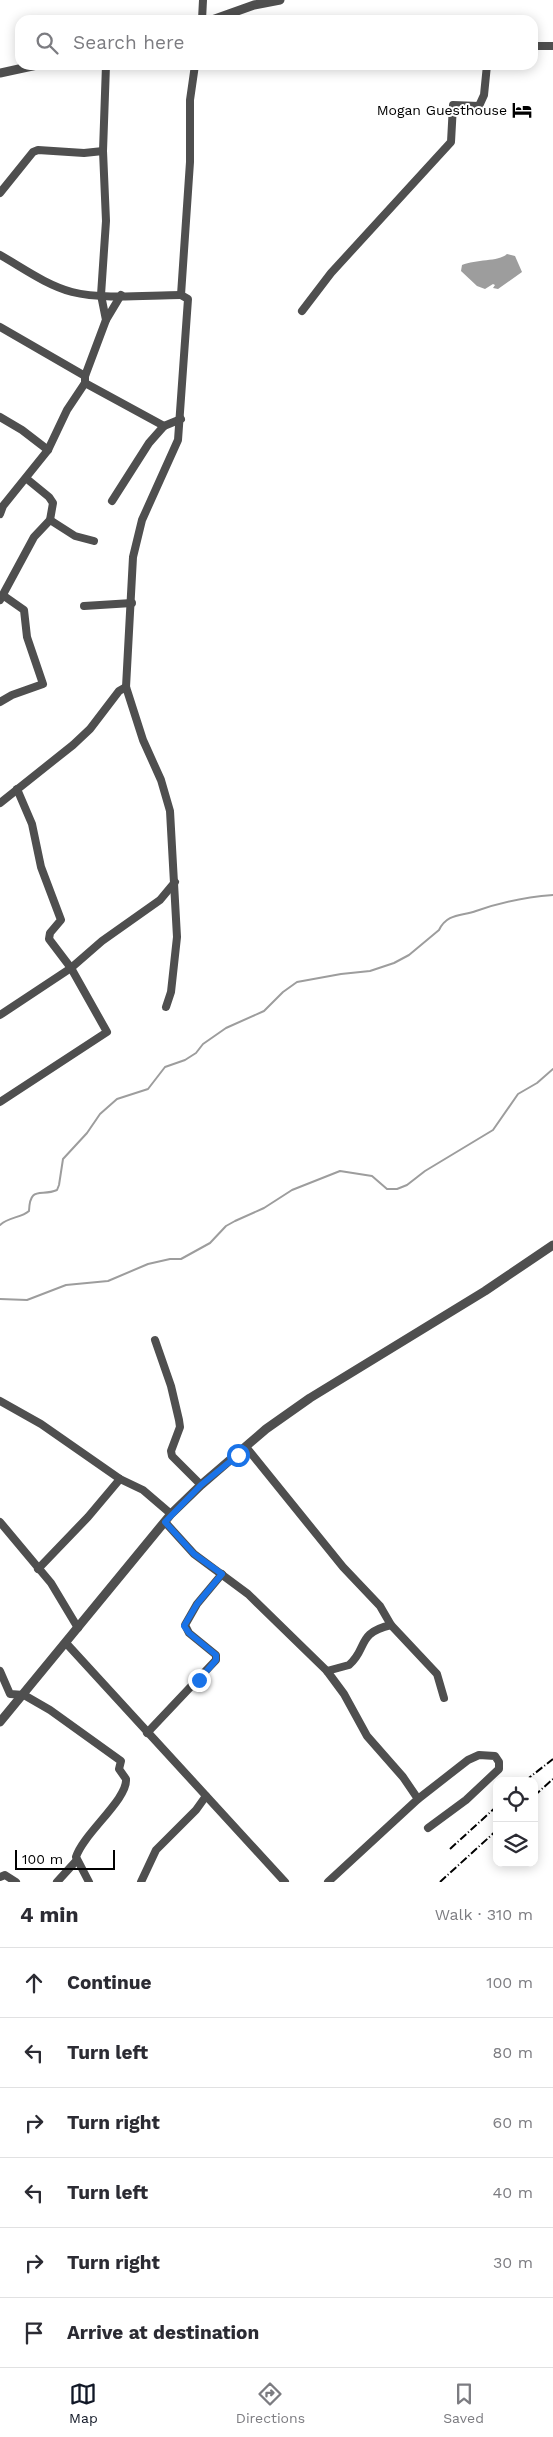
<!DOCTYPE html>
<meta charset="utf-8">
<style>
body{margin:0;font-family:"Work Sans",sans-serif;background:#f7f7f7;color:#2b2b33}
.controls{position:absolute;right:15px;bottom:15px;display:grid;overflow:hidden;border-radius:10px;box-shadow:0 2px 12px #0003}
.controls button{width:45px;height:45px;display:grid;place-items:center;padding:0;border:0;border-bottom:1px solid #e1e1e2;background:#fff;color:#2b2b33;font:25px sans-serif}
.scale{position:absolute;left:15px;bottom:12px;width:100px;box-sizing:border-box;padding-left:5px;border:2px solid #000;border-top:0;font-size:14px;line-height:18px;white-space:nowrap;color:#000;-webkit-text-stroke:4px #fff;paint-order:stroke}
.stop{position:absolute;width:15px;height:15px;margin:-11px;border:4px solid #1a73e8;border-radius:50%;background:#fff}
.stop.end{background:#1a73e8;border-color:#fff;box-shadow:0 1px 5px #0008}
.list{margin:0;padding:0;list-style:none}
h2{display:flex;justify-content:space-between;align-items:center;height:65px;margin:0;padding:0 20px;font-size:21px}
h2 small{font-size:16px;font-weight:400;color:#7c7c81}
.list li{display:grid;grid-template-columns:32px 1fr auto;gap:15px;align-items:center;box-sizing:border-box;height:70px;padding:0 20px;border-top:1px solid #e1e1e2}
.list b{display:block;font-size:19px;white-space:nowrap}
.list em{font-size:16px;font-style:normal;color:#7c7c81}
.icon{flex:none;width:28px;height:28px;fill:none;stroke:currentColor;stroke-width:2;stroke-linecap:round;stroke-linejoin:round}
.map{position:relative;flex:none;width:553px;height:1882px;overflow:hidden}
.search{position:absolute;background:#fff;box-shadow:0 2px 12px #0003;left:15px;right:15px;top:15px;height:55px;display:flex;align-items:center;gap:12px;box-sizing:border-box;padding:0 18px;border-radius:15px;color:#7c7c81;font-size:19px}
.sheet{height:485px;background:#fff}
nav{display:flex;justify-content:space-around;align-items:center;box-sizing:border-box;height:70px;border-top:1px solid #e1e1e2;background:#fff;font-size:14px;color:#7c7c81}
nav a{display:grid;justify-items:center;gap:2px}
nav .on{color:#111827}
.map>svg:first-child{display:block}
</style>
<div class="map">
<svg width="553" height="1882" viewBox="0 0 553 1882">
<rect width="100%" height="100%" fill="#fff"/>
<!-- water -->
<path fill="#9d9d9d" d="M507,254L515,256L522,272L498,289L493,288L495,285L493,284L485,289L477,286L461,271L462,265C476,259 498,262 507,254Z"/>
<g fill="none" stroke-linecap="round" stroke-linejoin="round">
<!-- stream -->
<g stroke="#9d9d9d" stroke-width="2">
<path d="M0,1225C8,1217 21,1218 29,1211C30,1185 41,1197 57,1190L59,1185L63,1159L87,1133L100,1114L117,1099L148,1089L165,1067L185,1060L196,1053L203,1044L226,1028L264,1011L283,992L297,982L341,974L370,971L394,963L409,955L439,930C447,913 462,916 476,911C501,902 526,897 553,895"/>
<polyline points="0,1299 27,1300 66,1285 108,1281 148,1264 170,1259 181,1259 210,1243 226,1226 235,1221 264,1208 292,1190 340,1171 372,1176 387,1189 397,1189 407,1185 425,1171 493,1130 518,1094 537,1083 553,1069"/>
</g>
<!-- minor -->
<g stroke="#4f4f4f" stroke-width="8">
<polyline points="202,20 203,0"/>
<polyline points="533,46 553,46"/>
<polyline points="0,193 33,152 38,150 84,153 103,151"/>
<path d="M0,255C23,268 46,285 72,292C104,300 148,295 181,295"/>
<polyline points="302,311 331,273 451,142 453,105 479,106 484,95 487,65"/>
<polyline points="106,320 121,295"/>
<polyline points="0,327 85,376"/>
<polyline points="85,383 164,426"/>
<polyline points="0,417 22,430 48,450"/>
<polyline points="112,501 149,443 164,426 181,419"/>
<polyline points="0,514 3,506 48,450 67,410 85,383 85,376 106,320 101,295 106,221 103,151 106,65"/>
<polyline points="50,520 75,536 94,541"/>
<polyline points="0,600 34,537 50,520 53,503 49,497 27,479"/>
<polyline points="84,606 132,603"/>
<polyline points="0,702 12,695 43,684 27,637 24,610 4,596"/>
<polyline points="0,803 73,745 90,729 119,691 126,687"/>
<polyline points="166,1007 171,992 177,937 170,811 161,780 143,740 126,687 133,557 142,520 178,440 188,299 181,295 190,162 190,100 195,65"/>
<polyline points="0,1015 71,968 102,941 160,900 175,882"/>
<polyline points="0,1102 107,1032 71,968 49,939 50,933 61,920 41,867 32,824 17,789"/>
<polyline points="155,1340 171,1386 179,1420 180,1427 171,1451 172,1456 201,1485"/>
<polyline points="0,1401 41,1424 120,1479 143,1490 171,1514"/>
<polyline points="246,1447 343,1567 380,1606 391,1625"/>
<polyline points="0,1522 51,1583 78,1628"/>
<polyline points="165,1522 194,1554 248,1594 327,1671 344,1694 367,1736 403,1777 418,1799"/>
<polyline points="38,1569 88,1517 120,1479"/>
<polyline points="66,1643 285,1882"/>
<path d="M0,1671L10,1694L24,1695L50,1710L121,1761L119,1769L126,1779C128,1799 83,1834 76,1857L89,1882"/>
<path d="M327,1671L349,1665C368,1649 356,1633 391,1625L437,1674L444,1698"/>
<polyline points="147,1733 216,1660 216,1655 189,1633 185,1625 197,1604 222,1574"/>
<polyline points="0,1877 5,1875 16,1882"/>
<polyline points="57,1882 77,1860"/>
<polyline points="141,1882 156,1850 196,1810 206,1796"/>
<polyline points="328,1882 418,1799 468,1760 479,1755 495,1756 499,1762 499,1769 466,1800 428,1828"/>
</g>
<!-- tertiary -->
<g stroke="#4f4f4f" stroke-width="9">
<polyline points="212,20 254,5 280,0"/>
<polyline points="0,73 37,65"/>
<polyline points="0,1722 171,1514 201,1485 266,1429 310,1398 485,1291 553,1245"/>
</g>
<!-- rail -->
<g stroke="#000" stroke-width="2" stroke-dasharray="8 2.5 1 2.5" stroke-linecap="butt">
<polyline points="525,1781 553,1759"/>
<polyline points="534,1796 553,1779"/>
<polyline points="450,1849 497,1806"/>
<polyline points="440,1882 497,1830"/>
</g>
</g>
<g fill="none" stroke-linecap="round" stroke-linejoin="round">
<!-- route -->
<polyline stroke="#1a73e8" stroke-width="6" points="199,1680 216,1660 216,1655 189,1633 184,1626 197,1604 222,1574 194,1554 165,1522 201,1485 238,1455"/>
</g>
<!-- icons -->
<defs>
<symbol id="hotel-bare" viewBox="-9 -9 18 18"><path d="M-6-4.5h1.5V1H6V5H4.5V3h-9V5H-6ZM-4 0a1.8 1.8 0 1 1 3.6 0ZM.5 0V-2.5h3Q6-2.5 6 0Z" fill="#000" stroke="#fff" stroke-width="2.5" paint-order="stroke"/></symbol>
</defs>
<g fill-rule="evenodd">
<use href="#hotel-bare" x="508" y="96" width="28" height="28"/>
</g>
<g text-anchor="middle" stroke-width="4" stroke-linejoin="round" paint-order="stroke">
<!-- poi labels -->
<g font-size="14" fill="#000" stroke="#fff" text-anchor="end">
<text x="507" y="115">Mogan Guesthouse</text>
</g>
</g>
</svg>
<div class="controls">
<button><svg class="icon" aria-label="locate" viewBox="0 0 24 24"><circle cx="12" cy="12" r="6"/><path d="M12 2v4M12 18v4M2 12h4M18 12h4"/></svg></button>
<button><svg class="icon" aria-label="layers" viewBox="0 0 24 24"><path d="M12 4l9 5-9 5-9-5zM3 14l9 5 9-5"/></svg></button>
</div>
<div class="scale">100 m</div>
<div class="stop" style="left:238px;top:1455px"></div>
<div class="stop end" style="left:199px;top:1680px"></div>
<div class="search"><svg class="icon" aria-label="search" viewBox="0 0 24 24"><circle cx="10" cy="10" r="6"/><path d="M15 15l6 6"/></svg>Search here</div>
</div>
<section class="sheet">
<h2>4 min<small>Walk · 310 m</small></h2>
<ul class="list">
<li><svg class="icon" aria-label="ahead" viewBox="0 0 24 24"><path d="M12 20V5M6 11l6-6 6 6"/></svg><div><b>Continue</b></div><em>100 m</em></li>
<li><svg class="icon" aria-label="left" viewBox="0 0 24 24"><path d="M17 20v-9H6M10 6l-5 5 5 5"/></svg><div><b>Turn left</b></div><em>80 m</em></li>
<li><svg class="icon" aria-label="right" viewBox="0 0 24 24"><path d="M7 20v-9h11M14 6l5 5-5 5"/></svg><div><b>Turn right</b></div><em>60 m</em></li>
<li><svg class="icon" aria-label="left" viewBox="0 0 24 24"><path d="M17 20v-9H6M10 6l-5 5 5 5"/></svg><div><b>Turn left</b></div><em>40 m</em></li>
<li><svg class="icon" aria-label="right" viewBox="0 0 24 24"><path d="M7 20v-9h11M14 6l5 5-5 5"/></svg><div><b>Turn right</b></div><em>30 m</em></li>
<li><svg class="icon" aria-label="arrive" viewBox="0 0 24 24"><path d="M6 21V4h12l-3 4 3 4H6"/></svg><div><b>Arrive at destination</b></div></li>
</ul>
</section>
<nav>
<a class="on"><svg class="icon" aria-label="map" viewBox="0 0 24 24"><path d="M3 6l6-2 6 2 6-2v14l-6 2-6-2-6 2zM9 4v14M15 6v14"/></svg>Map</a>
<a><svg class="icon" aria-label="directions" viewBox="0 0 24 24"><path d="M12 3l9 9-9 9-9-9zM9 14v-3h6M13 9l2 2-2 2"/></svg>Directions</a>
<a><svg class="icon" aria-label="saved" viewBox="0 0 24 24"><path d="M7 4h10v16l-5-4-5 4z"/></svg>Saved</a>
</nav>
